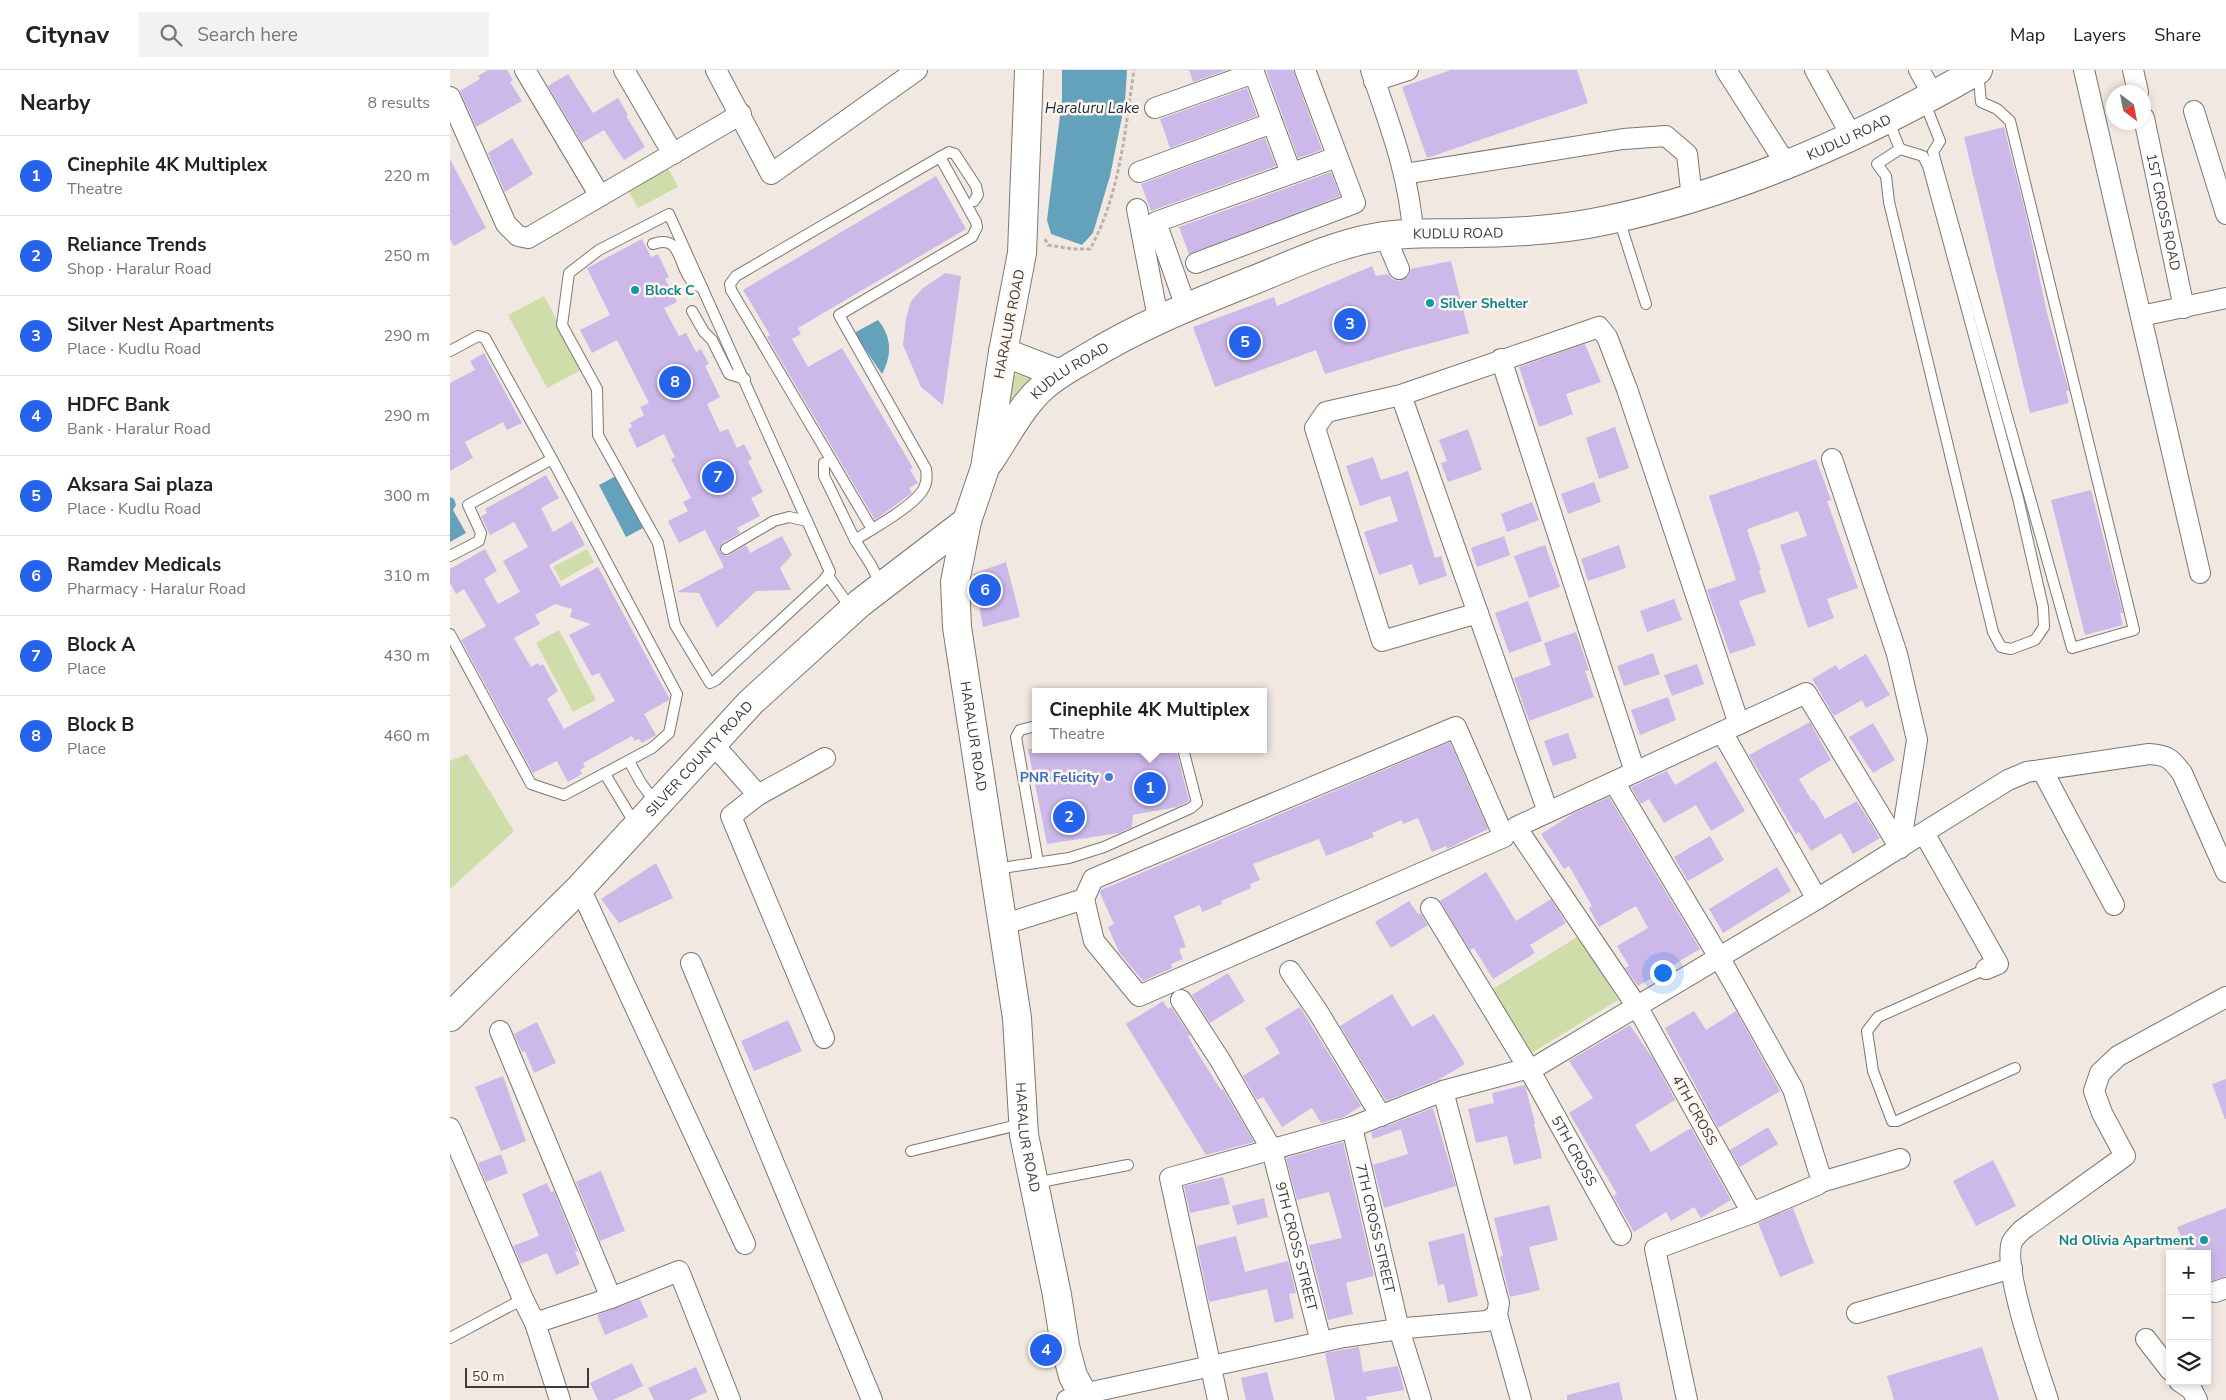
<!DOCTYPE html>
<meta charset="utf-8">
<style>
body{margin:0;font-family:"Nunito Sans",sans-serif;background:#f2f2f2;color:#222}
.controls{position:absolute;right:15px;bottom:15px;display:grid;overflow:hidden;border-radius:0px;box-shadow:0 2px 8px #0003}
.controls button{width:45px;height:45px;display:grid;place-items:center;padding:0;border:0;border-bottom:1px solid #e0e0e0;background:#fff;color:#222;font:25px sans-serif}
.compass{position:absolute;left:1656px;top:15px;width:45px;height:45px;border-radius:50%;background:#fff;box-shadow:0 2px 8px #0003;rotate:148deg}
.scale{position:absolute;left:15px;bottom:12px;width:124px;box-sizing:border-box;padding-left:5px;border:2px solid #3e3b38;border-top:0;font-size:14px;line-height:18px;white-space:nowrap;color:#3e3b38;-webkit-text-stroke:4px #fef6ef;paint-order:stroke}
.you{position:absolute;left:1212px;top:902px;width:18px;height:18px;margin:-12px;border:4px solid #fff;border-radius:50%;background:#1a73e8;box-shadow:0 0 0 8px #1a73e833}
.badge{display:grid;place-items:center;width:32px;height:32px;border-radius:50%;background:#2563eb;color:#fff;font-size:16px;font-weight:700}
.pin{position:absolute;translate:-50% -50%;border:2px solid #fff;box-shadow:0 1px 5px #0006}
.popup{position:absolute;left:582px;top:618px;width:235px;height:65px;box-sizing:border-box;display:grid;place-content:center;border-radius:0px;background:#fff;filter:drop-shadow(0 1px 4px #0005);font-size:16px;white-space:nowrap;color:#767676}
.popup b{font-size:19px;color:#222}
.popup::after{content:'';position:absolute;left:50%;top:100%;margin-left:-10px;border:10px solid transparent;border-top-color:#fff}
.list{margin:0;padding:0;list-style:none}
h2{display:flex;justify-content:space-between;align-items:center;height:65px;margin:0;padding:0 20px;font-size:21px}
h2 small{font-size:16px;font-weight:400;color:#767676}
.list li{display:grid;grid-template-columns:32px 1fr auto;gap:15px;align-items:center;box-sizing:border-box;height:80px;padding:0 20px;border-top:1px solid #e0e0e0}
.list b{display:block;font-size:19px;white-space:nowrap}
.list p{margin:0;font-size:16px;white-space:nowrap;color:#767676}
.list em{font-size:16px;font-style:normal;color:#767676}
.icon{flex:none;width:28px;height:28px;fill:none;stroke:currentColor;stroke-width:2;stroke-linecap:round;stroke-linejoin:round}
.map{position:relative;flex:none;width:1776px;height:1330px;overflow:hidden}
header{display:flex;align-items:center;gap:30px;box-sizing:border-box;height:70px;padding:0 25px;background:#fff;border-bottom:1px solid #e0e0e0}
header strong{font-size:24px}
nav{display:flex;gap:28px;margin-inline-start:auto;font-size:18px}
.search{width:350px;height:45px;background:#f2f2f2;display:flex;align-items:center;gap:12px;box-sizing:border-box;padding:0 18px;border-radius:0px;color:#767676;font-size:19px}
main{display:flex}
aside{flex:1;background:#fff}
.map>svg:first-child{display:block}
</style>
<header>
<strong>Citynav</strong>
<div class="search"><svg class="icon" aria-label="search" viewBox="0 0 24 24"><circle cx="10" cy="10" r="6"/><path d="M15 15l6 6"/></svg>Search here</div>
<nav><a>Map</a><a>Layers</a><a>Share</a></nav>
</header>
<main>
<aside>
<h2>Nearby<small>8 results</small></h2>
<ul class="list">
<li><span class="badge">1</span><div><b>Cinephile 4K Multiplex</b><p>Theatre</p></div><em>220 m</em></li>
<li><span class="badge">2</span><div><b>Reliance Trends</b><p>Shop · Haralur Road</p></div><em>250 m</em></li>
<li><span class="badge">3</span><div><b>Silver Nest Apartments</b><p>Place · Kudlu Road</p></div><em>290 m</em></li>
<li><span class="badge">4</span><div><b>HDFC Bank</b><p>Bank · Haralur Road</p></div><em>290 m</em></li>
<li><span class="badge">5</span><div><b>Aksara Sai plaza</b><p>Place · Kudlu Road</p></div><em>300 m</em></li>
<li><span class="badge">6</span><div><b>Ramdev Medicals</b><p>Pharmacy · Haralur Road</p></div><em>310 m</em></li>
<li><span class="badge">7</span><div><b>Block A</b><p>Place</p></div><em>430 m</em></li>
<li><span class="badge">8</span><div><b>Block B</b><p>Place</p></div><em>460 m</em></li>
</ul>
</aside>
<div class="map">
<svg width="1776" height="1330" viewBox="0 0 1776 1330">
<rect width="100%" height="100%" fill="#f1e9e1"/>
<!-- green -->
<g fill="#cfddab">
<polygon points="217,96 228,117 188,138 177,118"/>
<polygon points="94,226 133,299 97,318 58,245"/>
<polygon points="572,302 583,309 552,348 562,306"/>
<polygon points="137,479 144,492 111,511 103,497"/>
<polygon points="109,560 146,630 123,642 86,573"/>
<polygon points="17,684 64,761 0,819 0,691"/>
<polygon points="1129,866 1168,930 1080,984 1041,920"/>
</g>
<!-- water -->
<g fill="#64a1ba">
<polygon points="612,0 677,0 675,32 660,106 643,163 632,175 601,164 597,150 612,30"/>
<path d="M428,250C442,267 442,285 432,304L404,263Z"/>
<polygon points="166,406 193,458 176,467 149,415"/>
<polygon points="0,427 4,429 6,435 3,440 16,463 0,472"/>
</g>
<!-- building -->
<g fill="#cdb8ea" fill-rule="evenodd">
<polygon points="38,0 57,0 63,10 60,12 72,31 26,57 10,21 30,9 28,6"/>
<polygon points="739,0 777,0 743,12"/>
<polygon points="816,0 843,0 872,80 848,88"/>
<polygon points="1001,0 1127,0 1138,33 977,88 952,17"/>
<polygon points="118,4 143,43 168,28 178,45 176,46 195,77 174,90 154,60 132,73 98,16"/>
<polygon points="797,18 807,46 720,78 710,49"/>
<polygon points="1554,57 1576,145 1597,243 1619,321 1616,321 1619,333 1580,343 1514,67"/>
<polygon points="62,68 83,104 55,122 38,83"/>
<polygon points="815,68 826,96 701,141 691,114"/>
<polygon points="0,89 36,158 4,176 0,169"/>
<polygon points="881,102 890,126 739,184 729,157"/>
<polygon points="486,106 516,159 348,258 351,264 342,269 358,297 392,278 463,398 460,400 468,413 459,418 462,423 425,450 317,267 320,265 293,220"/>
<polygon points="192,169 201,187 208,184 219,207 215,209 227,232 214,238 229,266 236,263 246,282 251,279 259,294 255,296 270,327 257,334 270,362 278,359 287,378 294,374 302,389 298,391 313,422 301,428 310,446 287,458 290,463 272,473 270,482 277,486 296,475 300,483 332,466 342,485 330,498 341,520 306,521 267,558 249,523 227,522 274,497 255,460 229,473 218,451 238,441 233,432 241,428 221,389 225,387 214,364 187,378 178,359 182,357 180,353 194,345 190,337 199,333 167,270 142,283 130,260 160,245 137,198"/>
<polygon points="1001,191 1019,263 951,281 875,304 866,280 765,317 743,257 824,227 827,236 922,196 926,206 938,204 942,209 948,211 958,206 961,199"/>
<polygon points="495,203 511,206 493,335 471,317 453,275 456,248 461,231 473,218"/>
<polygon points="1135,274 1151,312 1116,324 1123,344 1089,357 1069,297"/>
<polygon points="34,283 72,353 57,360 53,352 15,372 23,388 0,401 0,313 25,300 20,291"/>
<polygon points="1165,357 1179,398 1149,409 1136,368"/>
<polygon points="1018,359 1032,400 998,412 991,393 997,391 989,370"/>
<polygon points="923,387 931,410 958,401 985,488 991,486 997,506 969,515 962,494 929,505 914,462 948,451 940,426 910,436 896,396"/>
<polygon points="1366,389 1381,430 1377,431 1408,518 1377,529 1384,548 1358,558 1330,475 1357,466 1348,441 1300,458 1297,460 1311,500 1309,501 1316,522 1289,531 1306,575 1280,584 1257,520 1286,510 1259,426"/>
<path d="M96,405L109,428L91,438L103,462L122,451L135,475L99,495L111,517L148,497L219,628V630L194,644L206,665L192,673L189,669L184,671L182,666L133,693L135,697L130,700L132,704L118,712L107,691L83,703L11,570L36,556L14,519L6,524L0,513V499L35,479L47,501L34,509L48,534L70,522L53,491L78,477L64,452L40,465L31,446L37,443L35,439ZM105,534L122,539L120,547L141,554L119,565L142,606L149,603L165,631L114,659L97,629L108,621L93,594L90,596L88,593L81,597L64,568L90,554L85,545Z"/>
<polygon points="1144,412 1151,432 1118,444 1111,424"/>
<polygon points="1641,420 1673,543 1670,543 1673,555 1635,565 1601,430"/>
<polygon points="1082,432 1089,450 1057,462 1051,444"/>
<polygon points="1054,466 1060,485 1027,497 1021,478"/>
<polygon points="1095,475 1110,517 1079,528 1064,486"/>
<polygon points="1169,475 1176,498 1138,511 1131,489"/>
<polygon points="556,492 570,547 533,557 523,504"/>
<polygon points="1224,529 1232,550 1197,562 1190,541"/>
<polygon points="1078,531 1092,571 1059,583 1045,543"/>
<polygon points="1126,562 1139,600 1135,601 1144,627 1079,651 1064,608 1101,595 1094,573"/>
<polygon points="1203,583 1210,604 1174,616 1167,596"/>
<polygon points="1416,584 1440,625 1416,638 1412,630 1384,646 1362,609 1386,595 1389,600"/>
<polygon points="1247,594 1254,614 1222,626 1214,605"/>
<polygon points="1218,627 1226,650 1190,665 1181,640"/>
<polygon points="1360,652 1381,690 1349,709 1362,731 1364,730 1375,749 1407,731 1430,768 1403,784 1391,763 1361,781 1349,762 1346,764 1299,685"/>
<polygon points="1423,653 1445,690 1423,703 1399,667"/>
<polygon points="1118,663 1127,688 1103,696 1094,671"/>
<polygon points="1000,672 1038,759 997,779 996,776 982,782 968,748 953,754 952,750 922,763 924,767 876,786 869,769 803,794 810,810 800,814 801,818 771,831 772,834 752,842 750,835 724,846 736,877 729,879 733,889 721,894 722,898 693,911 669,882 658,857 664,854 650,823 651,820"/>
<polygon points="578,679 726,679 739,731 727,737 683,745 682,757 669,763 597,774"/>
<polygon points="1266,691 1295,741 1261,761 1246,735 1214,753 1199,729 1191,734 1181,717 1217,701 1225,715"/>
<polygon points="1159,727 1250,879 1188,916 1175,898 1179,896 1167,876 1198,858 1186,836 1149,857 1139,838 1142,836 1119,796 1114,799 1091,764 1126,742"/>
<polygon points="1260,766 1274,790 1238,811 1224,787"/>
<polygon points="206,793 223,828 169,853 151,829"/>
<polygon points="1327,797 1341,821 1273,863 1259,839"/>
<polygon points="1036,802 1066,851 1101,829 1116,853 1080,875 1085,883 1043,909 1024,878 1020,880 990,831"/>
<polygon points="959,831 968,844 970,843 978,855 941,878 925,852"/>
<polygon points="778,903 795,931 760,953 742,925"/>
<polygon points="942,924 962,957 984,944 1015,994 988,1010 936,1031 890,956"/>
<polygon points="713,931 718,939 721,937 740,965 738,966 745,979 771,1020 773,1019 804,1072 756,1085 676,954"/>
<polygon points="850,937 911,1036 894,1047 871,1053 862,1038 832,1057 813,1027 807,1030 793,1006 830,983 815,958"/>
<polygon points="1244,941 1256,960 1286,941 1330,1021 1268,1058 1215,958"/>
<polygon points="338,950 352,981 304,1001 291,971"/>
<polygon points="87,952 106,993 84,1003 75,981 72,982 64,964"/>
<polygon points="1180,955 1205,992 1225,1030 1185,1055 1201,1082 1241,1058 1281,1130 1251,1148 1244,1137 1221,1151 1216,1142 1184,1162 1163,1126 1167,1124 1119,1043 1143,1028 1119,991"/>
<polygon points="53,1006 76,1071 51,1081 25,1017"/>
<polygon points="1776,1009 1776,1049 1775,1049 1762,1014"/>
<polygon points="1075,1015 1085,1053 1084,1054 1092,1088 1064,1095 1057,1066 1026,1073 1018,1039 1044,1033 1042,1023"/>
<polygon points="983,1038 1006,1116 934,1138 923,1095 958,1084 951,1059 923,1069 921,1062"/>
<polygon points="1318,1057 1328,1074 1290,1097 1280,1080"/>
<polygon points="893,1072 924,1206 896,1213 903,1244 878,1250 859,1175 892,1168 879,1122 847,1130 836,1088"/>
<polygon points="51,1084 58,1103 36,1112 28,1093"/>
<polygon points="1543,1090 1566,1136 1526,1156 1503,1111"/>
<polygon points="151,1101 175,1161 150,1171 126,1112"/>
<polygon points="773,1107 780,1134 740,1143 734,1116"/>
<polygon points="97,1113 101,1122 104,1121 128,1181 125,1182 130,1194 106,1205 97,1183 71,1194 63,1176 89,1166 72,1124"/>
<polygon points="814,1128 818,1147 787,1155 782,1136"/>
<polygon points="1099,1135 1108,1170 1079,1177 1090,1220 1060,1227 1050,1187 1053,1186 1044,1148"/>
<polygon points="1343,1138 1364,1193 1330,1207 1308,1153"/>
<polygon points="1776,1138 1776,1206 1757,1213 1757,1184 1738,1184 1727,1157"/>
<polygon points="1014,1163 1028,1226 998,1233 994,1214 988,1215 978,1172"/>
<polygon points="786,1166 795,1202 838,1191 846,1223 839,1224 844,1248 825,1253 817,1219 759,1232 747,1176"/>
<polygon points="190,1229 198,1247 155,1265 147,1245"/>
<polygon points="909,1277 913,1302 948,1296 954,1320 916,1327 917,1330 885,1330 875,1283"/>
<polygon points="1532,1277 1549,1330 1444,1330 1437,1306"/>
<polygon points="182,1293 193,1316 163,1330 148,1330 140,1313"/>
<polygon points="246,1297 257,1322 239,1330 204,1330 198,1318"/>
<polygon points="817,1302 824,1330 796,1330 791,1308"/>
<polygon points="1169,1312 1173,1330 1117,1330 1117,1325"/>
</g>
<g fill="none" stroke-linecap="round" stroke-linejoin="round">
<defs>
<g id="lane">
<polyline points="1474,31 1490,71 1483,82 1622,578 1684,560 1560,51 1547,39 1531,32 1528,1"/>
<polyline points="1438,50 1450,79"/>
<polygon points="1450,79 1473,86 1478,96 1568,428 1593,537 1594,557 1585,570 1561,579 1551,577 1543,562 1439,132 1436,106 1427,94"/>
<polyline points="490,87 499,82 505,84 526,116 528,125 524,131"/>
<polygon points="219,144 380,502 372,512 266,610 260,613 225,555 208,473 148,365 147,319 112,255 119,203 149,180"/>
<polyline points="1169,149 1196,234"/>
<path d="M203,174C231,164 228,193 240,209C243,213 249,216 253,219"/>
<polyline points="242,241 254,262 262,270 279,304 295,309"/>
<polyline points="0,281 28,266 35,268 102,389 227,624 219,663 202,678 114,725 81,714 0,564"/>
<polyline points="374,393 374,406 405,470"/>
<path d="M422,459L281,220L280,214L286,206L490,87L526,152L527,157L522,167L389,245L476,399C477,405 477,412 474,418C466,435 422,459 405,470L421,495L431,515"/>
<polyline points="276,479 324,451 339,447 357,451"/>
<polyline points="0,486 29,471 31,463 18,435 102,389"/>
<polyline points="378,506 402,540"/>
<polyline points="586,656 570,660 566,667 588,792"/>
<polyline points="179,691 191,713 205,732"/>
<polyline points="155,704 185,754"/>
<polyline points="545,799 619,788 654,777 741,738 747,733 733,679"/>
<polyline points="1536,899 1428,947 1417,961 1423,1001 1442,1051 1447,1051 1565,998"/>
<polyline points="461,1081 572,1054"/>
<polyline points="585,1113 678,1095"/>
<polyline points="0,1268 73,1229"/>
</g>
<g id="street">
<polyline points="75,0 150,126"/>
<polyline points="174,0 223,84"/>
<polyline points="266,0 321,104 467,0"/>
<polyline points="803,0 841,103"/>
<path d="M921,0C939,53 960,107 963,164"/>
<polyline points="1276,0 1336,94"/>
<polyline points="1365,0 1401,65"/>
<polyline points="1469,0 1484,26"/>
<polyline points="1634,0 1750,503"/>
<polyline points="1683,0 1688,22"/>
<polyline points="924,11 958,0"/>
<polyline points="0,27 56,154 68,166 78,168 291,44"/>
<polyline points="705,38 804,3"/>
<polyline points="1744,41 1776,144"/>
<path id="s1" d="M1694,48L1734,238"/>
<polyline points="689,102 822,53"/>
<polyline points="954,104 1173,69 1216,66 1237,84 1242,128"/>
<polyline points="687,139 708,248"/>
<polyline points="935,166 949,199"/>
<polyline points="746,193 905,133 855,0"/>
<polyline points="736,237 706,152 887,87"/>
<polyline points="1691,246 1776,228"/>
<polyline points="1051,289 1185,702"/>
<polyline points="951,325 1098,742"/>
<polyline points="1382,389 1447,584 1467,670 1450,778"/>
<polyline points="1028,543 932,571 865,358 876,342 951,325 1149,257 1157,267 1177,319 1289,654"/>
<polyline points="1272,662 1367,829"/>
<polyline points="263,674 308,725 281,746 374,968"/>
<polyline points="1592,700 1664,835"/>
<polyline points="1164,712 1269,887 1343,1019 1371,1108 1371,1112 1367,1115 1302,1143 1205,1179 1237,1330"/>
<polyline points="308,725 375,688"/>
<polyline points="1474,763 1548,894 1536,899"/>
<polyline points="130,818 295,1174"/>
<path id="s2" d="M981,838L1079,999L1171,1165"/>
<polyline points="552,855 634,829 644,871 689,926 1054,767 1006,657 643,809 634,829"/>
<polyline points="241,893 422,1330"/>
<polyline points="840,901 868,942 931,1046"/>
<path id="s3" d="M731,930L770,990L822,1080L871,1272"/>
<polyline points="50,961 161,1228"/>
<path id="s4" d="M902,1057L949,1259L971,1330"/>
<polyline points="0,1058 73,1229 85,1253 110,1330"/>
<polyline points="1371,1112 1450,1089"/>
<polyline points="1302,1143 1188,938 1066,757 1356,623 1450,778"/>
<polyline points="1765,1222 1776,1218"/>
<polyline points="1407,1243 1562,1198"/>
<polyline points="1047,1245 1071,1330"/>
<polyline points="85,1253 161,1228 229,1201 280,1330"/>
<polyline points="1696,1269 1720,1300"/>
<polyline points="1729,1311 1742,1320 1747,1330"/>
<path d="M617,1330L633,1324L894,1267L956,1258L1037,1251L1047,1245L1049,1233L993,1021L1087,996L1367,829L1558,710L1577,702L1699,684C1718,685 1721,689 1732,703L1776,802"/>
<polyline points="768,1330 720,1108 902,1057 993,1021"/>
<path d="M1598,1330C1588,1299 1552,1199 1562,1172C1564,1168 1569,1163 1572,1160L1675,1086L1652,1043L1644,1021L1650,1003L1668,986L1776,927"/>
</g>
<g id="secondary">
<path id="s5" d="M579,0L572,183L553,282L535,398L517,451L505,512L507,557L567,948L574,1065L607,1225L615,1276L623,1306L636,1330"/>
<polyline points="553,282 610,304"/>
<path id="s6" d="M539,392C556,367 571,336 594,316C606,305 621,297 635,289C690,255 744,234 804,210C844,194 885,174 928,167C957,162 987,164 1016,163C1063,163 1112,160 1158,150C1289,122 1413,67 1528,0"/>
<path id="s7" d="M0,947L130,818L301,632L410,533L517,451"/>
</g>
</defs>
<!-- lane casing -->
<use href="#lane" stroke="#7e7770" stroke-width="12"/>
<!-- street casing -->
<use href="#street" stroke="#7e7770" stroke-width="22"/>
<!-- secondary casing -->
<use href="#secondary" stroke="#7e7770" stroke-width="30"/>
<!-- path -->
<path stroke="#b8b2ab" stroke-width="3" stroke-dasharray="4 2.5" stroke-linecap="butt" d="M595,169L598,175L623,179H640C670,125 675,60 684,0"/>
<!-- lane -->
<use href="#lane" stroke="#fff" stroke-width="10"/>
<!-- street -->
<use href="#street" stroke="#fff" stroke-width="20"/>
<!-- secondary -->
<use href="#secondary" stroke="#fff" stroke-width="28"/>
</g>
<!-- markers -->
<g fill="#0f9aa8" stroke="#fef6ef" stroke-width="2">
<circle cx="185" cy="220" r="5"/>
<circle cx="980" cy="233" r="5"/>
<circle cx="1754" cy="1170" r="5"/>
</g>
<circle fill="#3f7fe0" stroke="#fef6ef" stroke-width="2" cx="659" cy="707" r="5"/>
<g text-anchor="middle" stroke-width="5" stroke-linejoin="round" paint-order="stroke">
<!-- street labels -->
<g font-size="14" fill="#3e3b38" stroke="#fef6ef">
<text dy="5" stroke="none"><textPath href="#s6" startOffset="948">KUDLU ROAD</textPath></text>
<text dy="5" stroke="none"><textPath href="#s1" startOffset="96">1ST CROSS ROAD</textPath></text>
<text dy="5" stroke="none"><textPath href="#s6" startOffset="542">KUDLU ROAD</textPath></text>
<text transform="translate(559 254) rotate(-79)" y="5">HARALUR ROAD</text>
<text dy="5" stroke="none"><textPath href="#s6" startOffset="124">KUDLU ROAD</textPath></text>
<text dy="5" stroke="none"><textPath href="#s5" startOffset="675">HARALUR ROAD</textPath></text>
<text dy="5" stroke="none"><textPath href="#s7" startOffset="359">SILVER COUNTY ROAD</textPath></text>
<text transform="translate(1245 1040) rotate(61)" y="5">4TH CROSS</text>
<text dy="5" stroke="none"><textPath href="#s5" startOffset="1080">HARALUR ROAD</textPath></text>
<text dy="5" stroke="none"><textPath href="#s2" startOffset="282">5TH CROSS</textPath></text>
<text dy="5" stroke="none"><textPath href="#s4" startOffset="104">7TH CROSS STREET</textPath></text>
<text dy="5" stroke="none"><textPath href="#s3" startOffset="275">9TH CROSS STREET</textPath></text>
</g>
<!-- culture labels -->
<g font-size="14" font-weight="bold" fill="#0d838f" stroke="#fef6ef" text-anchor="start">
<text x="195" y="225">Block C</text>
<text x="990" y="238">Silver Shelter</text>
<text x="1744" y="1175" text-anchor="end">Nd Olivia Apartment</text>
</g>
<!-- shop labels -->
<g font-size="14" font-weight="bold" fill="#366cbe" stroke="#fef6ef" text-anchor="end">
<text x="649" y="712">PNR Felicity</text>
</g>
<!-- water labels -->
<g font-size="15" font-style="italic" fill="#13313d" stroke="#fef6ef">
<text x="642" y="43">Haraluru Lake</text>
</g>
</g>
</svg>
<div class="controls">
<button>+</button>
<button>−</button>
<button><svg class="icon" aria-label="layers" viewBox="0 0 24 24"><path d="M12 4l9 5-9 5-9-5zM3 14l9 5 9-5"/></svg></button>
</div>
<svg class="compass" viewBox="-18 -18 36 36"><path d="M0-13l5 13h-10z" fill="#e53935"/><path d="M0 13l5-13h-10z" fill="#767676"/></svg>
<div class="scale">50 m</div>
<div class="you"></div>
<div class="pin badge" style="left:700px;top:718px">1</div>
<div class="popup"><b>Cinephile 4K Multiplex</b>Theatre</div>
<div class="pin badge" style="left:619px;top:747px">2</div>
<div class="pin badge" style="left:900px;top:254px">3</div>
<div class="pin badge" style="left:596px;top:1280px">4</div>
<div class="pin badge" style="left:795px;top:272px">5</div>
<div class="pin badge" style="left:535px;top:520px">6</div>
<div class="pin badge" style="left:268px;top:407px">7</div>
<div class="pin badge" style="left:225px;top:312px">8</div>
</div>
</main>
